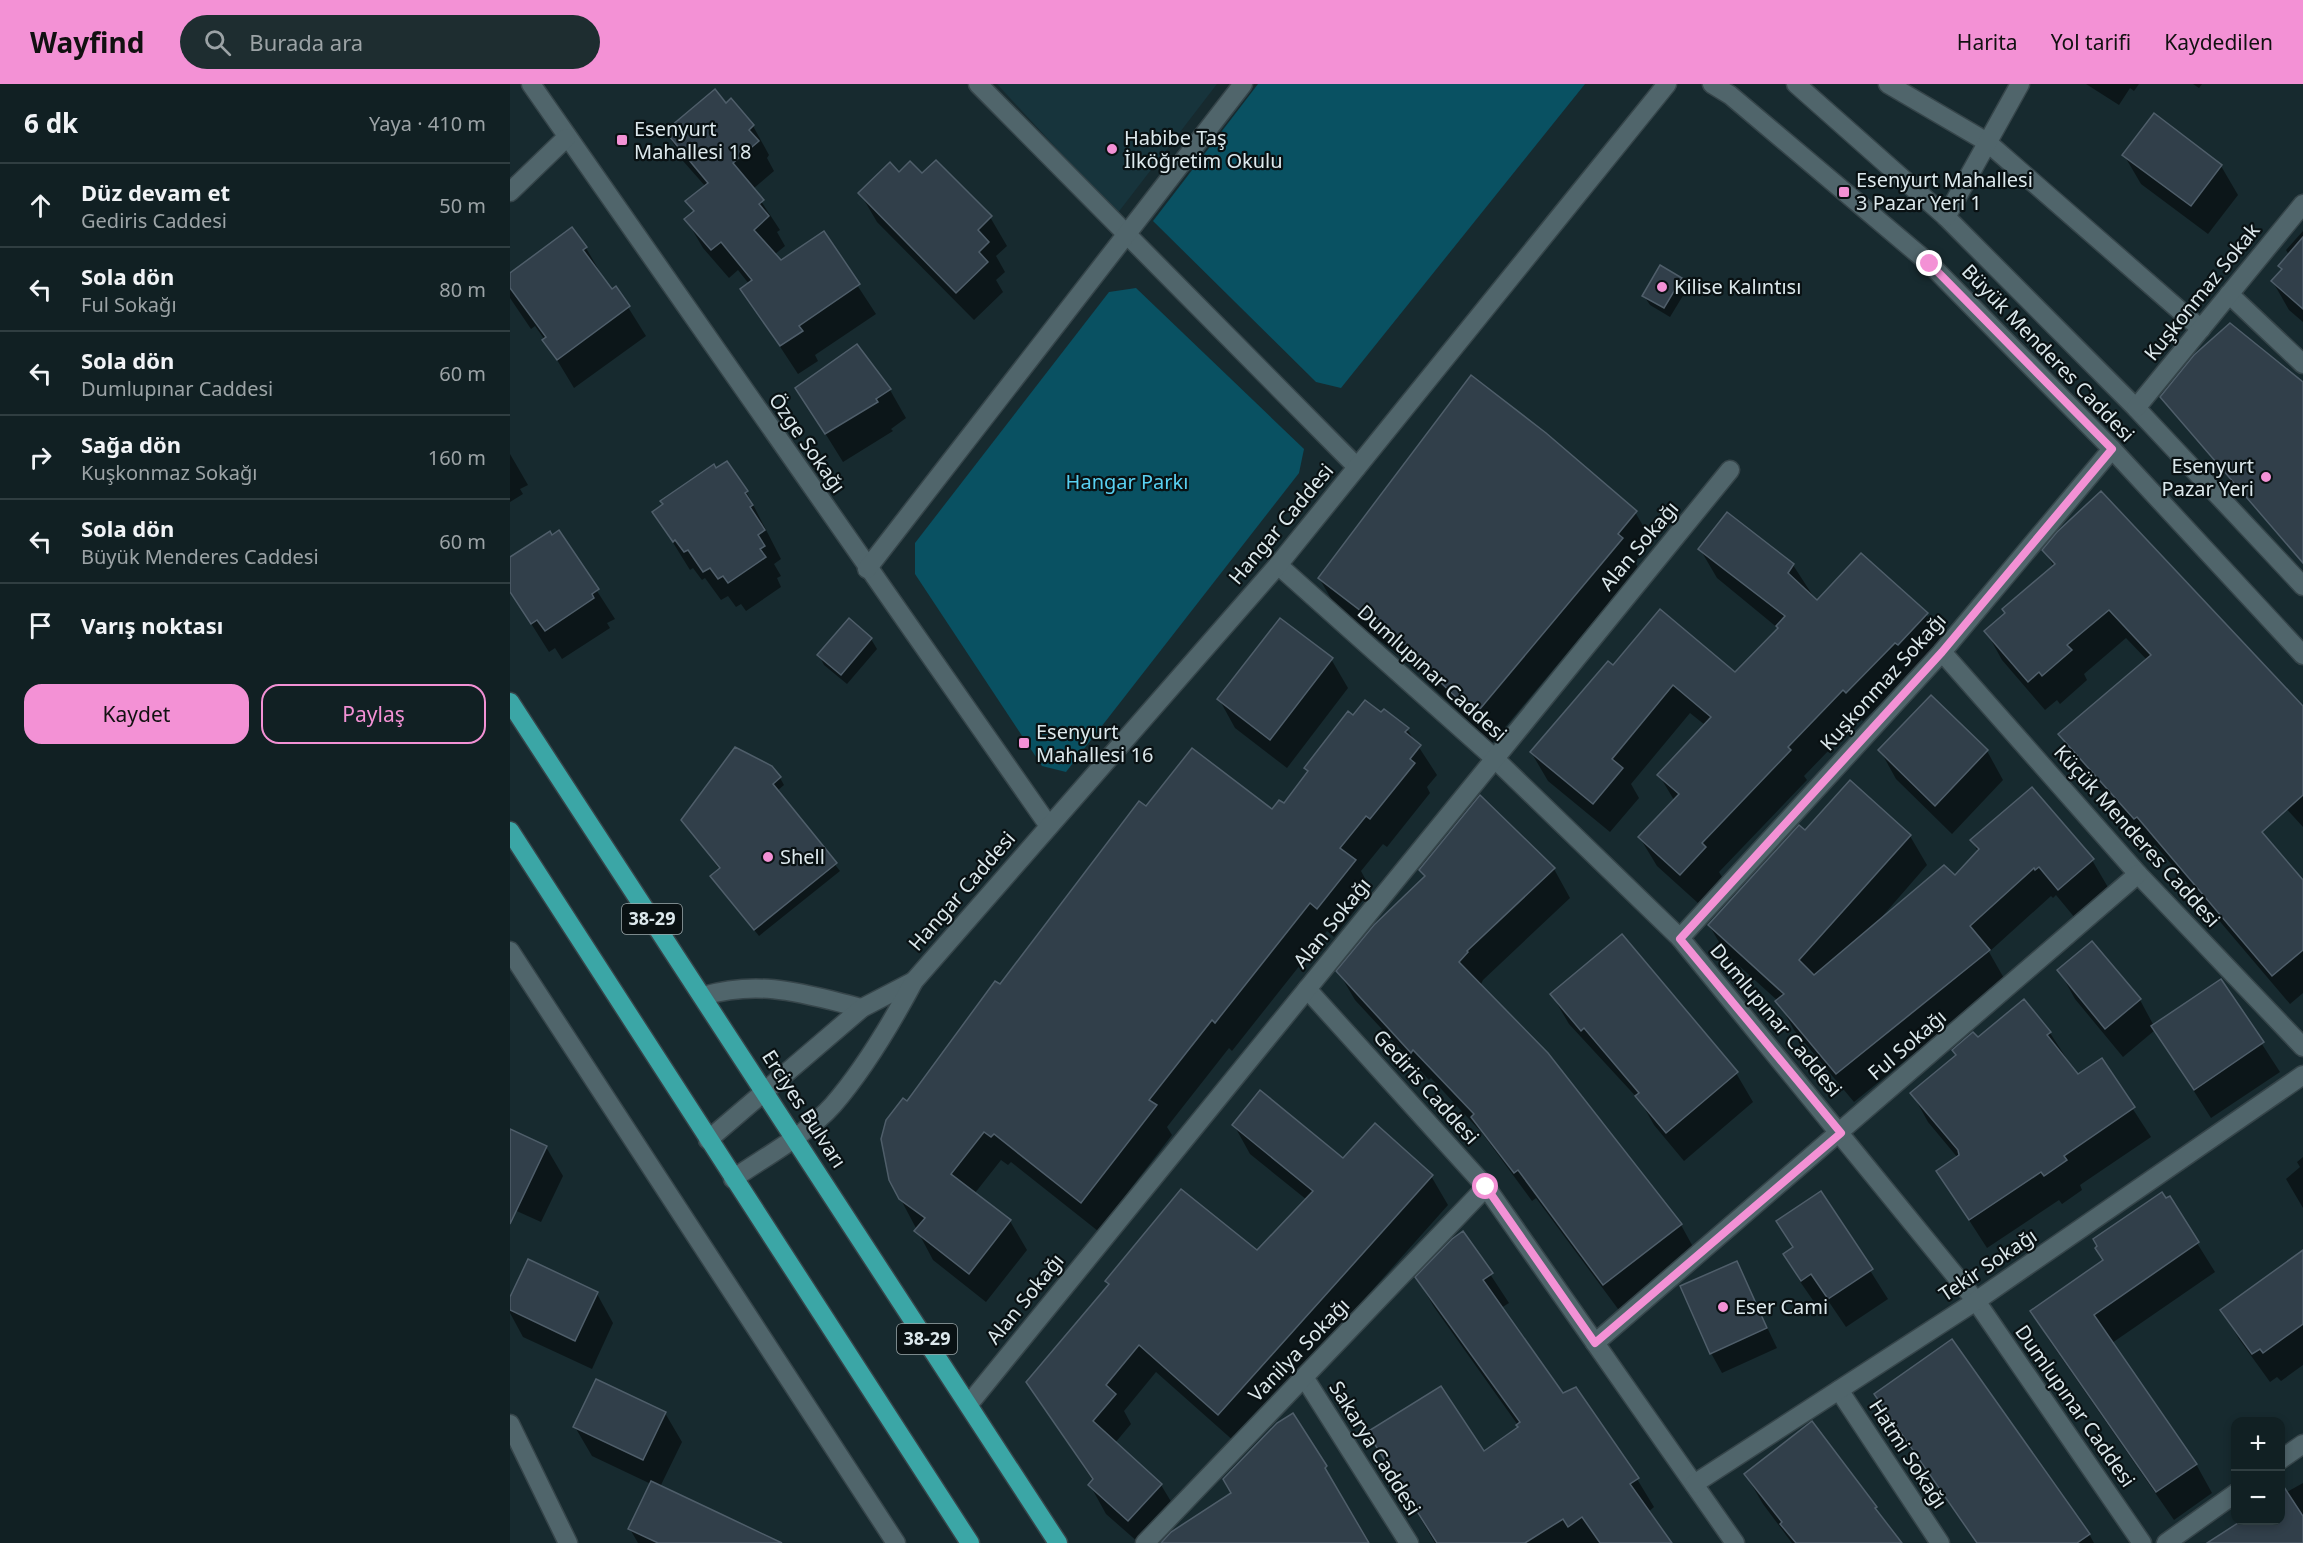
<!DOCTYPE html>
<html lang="tr">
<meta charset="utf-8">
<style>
body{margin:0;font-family:"Noto Sans",sans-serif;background:#1e2d30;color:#f1f3f6}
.controls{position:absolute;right:18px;bottom:18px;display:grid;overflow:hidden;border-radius:12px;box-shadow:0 3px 9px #0003}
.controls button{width:54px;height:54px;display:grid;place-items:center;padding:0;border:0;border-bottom:2px solid #303e41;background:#112023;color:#f1f3f6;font:30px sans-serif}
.stop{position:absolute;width:18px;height:18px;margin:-14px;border:4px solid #f391d5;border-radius:50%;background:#fff}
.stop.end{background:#f391d5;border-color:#fff;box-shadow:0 2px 6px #0008}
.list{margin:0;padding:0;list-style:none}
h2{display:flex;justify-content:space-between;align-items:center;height:78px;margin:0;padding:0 24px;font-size:26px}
h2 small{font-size:20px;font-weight:400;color:#9ca3a6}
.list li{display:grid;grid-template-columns:39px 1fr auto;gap:18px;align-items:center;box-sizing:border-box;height:84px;padding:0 24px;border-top:2px solid #303e41}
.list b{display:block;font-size:22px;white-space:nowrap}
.list p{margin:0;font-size:20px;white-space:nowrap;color:#9ca3a6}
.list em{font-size:20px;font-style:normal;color:#9ca3a6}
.actions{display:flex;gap:12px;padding:18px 24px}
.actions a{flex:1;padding:14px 0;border:2px solid #f391d5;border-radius:18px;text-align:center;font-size:21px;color:#f391d5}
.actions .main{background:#f391d5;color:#111}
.icon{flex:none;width:33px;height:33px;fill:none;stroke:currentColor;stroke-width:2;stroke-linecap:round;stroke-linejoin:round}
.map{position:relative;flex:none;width:1793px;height:1459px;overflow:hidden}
header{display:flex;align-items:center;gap:36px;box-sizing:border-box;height:84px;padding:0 30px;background:#f391d5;color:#111}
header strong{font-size:28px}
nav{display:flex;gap:33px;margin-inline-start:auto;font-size:21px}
.search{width:420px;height:54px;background:#1e2d30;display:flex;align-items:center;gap:15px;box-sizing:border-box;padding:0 21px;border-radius:33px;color:#9ca3a6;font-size:22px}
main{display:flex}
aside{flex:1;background:#112023}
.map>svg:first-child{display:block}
</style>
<header>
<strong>Wayfind</strong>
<div class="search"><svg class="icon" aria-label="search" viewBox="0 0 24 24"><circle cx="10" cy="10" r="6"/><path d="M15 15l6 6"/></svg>Burada ara</div>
<nav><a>Harita</a><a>Yol tarifi</a><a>Kaydedilen</a></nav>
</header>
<main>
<aside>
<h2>6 dk<small>Yaya · 410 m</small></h2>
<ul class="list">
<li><svg class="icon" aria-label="ahead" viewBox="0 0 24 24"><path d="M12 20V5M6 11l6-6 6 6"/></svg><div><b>Düz devam et</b><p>Gediris Caddesi</p></div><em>50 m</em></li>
<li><svg class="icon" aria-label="left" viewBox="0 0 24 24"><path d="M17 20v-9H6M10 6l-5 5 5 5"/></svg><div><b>Sola dön</b><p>Ful Sokağı</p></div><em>80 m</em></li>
<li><svg class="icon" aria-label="left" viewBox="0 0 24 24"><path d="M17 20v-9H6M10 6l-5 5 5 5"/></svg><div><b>Sola dön</b><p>Dumlupınar Caddesi</p></div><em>60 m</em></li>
<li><svg class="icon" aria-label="right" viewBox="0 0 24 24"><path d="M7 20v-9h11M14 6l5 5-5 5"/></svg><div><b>Sağa dön</b><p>Kuşkonmaz Sokağı</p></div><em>160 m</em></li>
<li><svg class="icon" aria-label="left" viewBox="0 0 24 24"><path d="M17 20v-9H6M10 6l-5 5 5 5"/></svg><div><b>Sola dön</b><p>Büyük Menderes Caddesi</p></div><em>60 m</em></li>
<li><svg class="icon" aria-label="arrive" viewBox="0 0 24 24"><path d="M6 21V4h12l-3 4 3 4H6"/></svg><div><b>Varış noktası</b></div></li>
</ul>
<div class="actions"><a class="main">Kaydet</a><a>Paylaş</a></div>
</aside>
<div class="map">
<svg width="1793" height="1459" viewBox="0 0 1793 1459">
<rect width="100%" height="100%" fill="#172a2f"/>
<!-- built -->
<polygon fill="#17343c" points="487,0 707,0 607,130"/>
<!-- green -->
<g fill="#095162">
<polygon points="748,0 1075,0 831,304 806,298 643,137"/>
<polygon points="626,204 794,365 789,389 556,688 532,682 405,490 405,459 599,208"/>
</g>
<!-- shadow -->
<g fill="#0007">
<polygon points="1576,0 1629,0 1624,7 1620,4 1609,21"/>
<polygon points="1683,0 1692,0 1689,4"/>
<polygon points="221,16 243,42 259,71 257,74 264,87 243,105 270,146 267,148 275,162 264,171 271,178 313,149 366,230 305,271 308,277 288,290 232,205 239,200 228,186 219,194 193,164 176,135 184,129 177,118 196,103 173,77 157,48"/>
<polygon points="1614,71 1711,82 1728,111 1698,150 1631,100"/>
<polygon points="389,90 412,92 480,133 497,162 486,172 495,188 486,196 493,208 464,236 367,138 350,109"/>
<polygon points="1793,147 1793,238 1779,226 1763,198 1772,186 1770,182 1779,171 1776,166"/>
<polygon points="76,164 101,207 106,204 136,252 64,304 35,256 25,242 21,245 0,214 0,191"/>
<polygon points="1171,195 1177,205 1160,233 1140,221 1134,212"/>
<polygon points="287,304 380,306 396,334 381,345 383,347 333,378"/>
<polygon points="0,370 18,401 10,405 13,410 0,418"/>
<polygon points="236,407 271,475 264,480 271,492 267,494 271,503 236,527 231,520 226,523 218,512 211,516 195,494 192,496 183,484 180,486 144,428"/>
<polygon points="1125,428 1142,457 1125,478 1128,484 982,659 915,596 911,588 826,523 809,494"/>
<polygon points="1217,430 1283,481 1307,518 1416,530 1433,559 1353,637 1350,634 1294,692 1297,696 1209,788 1212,793 1188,819 1147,782 1130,754 1164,716 1149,691 1195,641 1180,629 1121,700 1129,714 1100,748 1038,697 1021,668 1103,583 1225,590 1269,545 1207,494 1190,465"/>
<polygon points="49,448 105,535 97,539 100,544 52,575 45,564 39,568 0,506 0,475"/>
<polygon points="1534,466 1793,626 1793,743 1720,662 1696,684 1793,797 1793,909 1780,920 1645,761 1642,763 1566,679 1550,650 1637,576 1616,554 1574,590 1577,596 1550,620 1547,616 1535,626 1492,576 1476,547 1544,483"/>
<polygon points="339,536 361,555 367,565 337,600 314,581 309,571"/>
<polygon points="821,575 838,604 777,684 725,644 709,615"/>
<polygon points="843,633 897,645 927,691 917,703 920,709 877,763 873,760 851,787 861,806 824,853 817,847 722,967 719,964 657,1043 662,1051 588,1147 501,1078 498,1081 491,1076 465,1109 500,1137 517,1166 476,1218 423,1176 390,1114 397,1019 637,724 762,727 774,721 799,689 796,684"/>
<polygon points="1370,666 1477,667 1493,696 1442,750 1386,695"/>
<polygon points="270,694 274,701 267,707 330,787 249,852 207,799 210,786 172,736"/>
<polygon points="1295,748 1400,752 1417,781 1364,842 1445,793 1468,768 1462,756 1582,776 1599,805 1565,834 1546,811 1543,814 1541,812 1479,868 1495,896 1344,1018 1284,946 1268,917 1216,870 1199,841"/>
<polygon points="1044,785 1060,814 973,896 970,902 1036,970 1171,1141 1187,1170 1111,1229 1026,1114 1022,1117 972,1049 921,994 919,996 845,916 828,887 915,794 911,786"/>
<polygon points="1582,859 1630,916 1644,942 1711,897 1770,988 1701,1034 1645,946 1613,973 1565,915 1549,886"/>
<polygon points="1042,911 1226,989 1243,1018 1174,1077 1144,1041 1131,1018 1059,940"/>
<polygon points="1540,949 1568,992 1591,976 1641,1053 1570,1101 1572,1106 1552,1120 1549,1116 1477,1164 1428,1088 1448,1074 1418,1038 1402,1009 1468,955"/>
<polygon points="724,1041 833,1076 921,1092 938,1121 726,1359 646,1288 614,1327 621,1340 605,1359 651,1401 668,1429 629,1459 596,1430 580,1401 583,1397 517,1298 600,1202 597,1197 747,1169 797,1116 740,1070"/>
<polygon points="0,1046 36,1063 53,1092 31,1138 0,1124"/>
<polygon points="1793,1073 1793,1124 1776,1095 1790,1083 1787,1078"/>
<polygon points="1311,1109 1378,1215 1336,1243 1319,1218 1309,1225 1291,1199 1275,1170 1283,1164 1268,1138"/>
<polygon points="1659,1114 1705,1188 1602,1259 1686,1380 1702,1409 1664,1436 1539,1256 1522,1228 1594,1177"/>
<polygon points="953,1149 999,1219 991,1224 1052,1311 1127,1395 1144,1423 1138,1428 1160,1459 925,1459 859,1348 973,1369 1010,1344 924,1223 907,1194"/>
<polygon points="1226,1179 1267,1264 1212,1289 1201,1269"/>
<polygon points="1793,1183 1793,1281 1771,1297 1767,1293 1760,1298 1729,1255 1712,1226"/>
<polygon points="87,1210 103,1239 82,1285 13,1253 0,1229 0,1217"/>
<polygon points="1366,1310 1579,1450 1584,1459 1467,1459 1382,1339"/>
<polygon points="155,1329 172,1358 150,1403 269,1459 128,1459 120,1445 141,1400 82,1372 65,1343"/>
<polygon points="783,1331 860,1459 656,1459 662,1449 723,1410"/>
<polygon points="1335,1386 1391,1459 1282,1459 1253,1420 1236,1391"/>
<polygon points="1793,1399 1793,1459 1699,1459 1731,1436 1770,1436 1770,1412"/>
</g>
<!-- building -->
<g fill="#313f4a" stroke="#4f5e6a" stroke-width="1.5">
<polygon points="205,5 216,19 221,14 244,41 239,46 249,57 223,79 254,116 249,120 259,132 244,146 271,176 314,147 350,200 289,242 293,247 270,262 230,205 242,196 211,158 201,166 174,135 184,127 175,117 198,99 155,47"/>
<polygon points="1644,29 1712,81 1681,122 1612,71"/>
<polygon points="426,76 482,132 468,146 479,158 469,168 478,178 446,209 348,109 380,78 389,88 400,77 412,89"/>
<polygon points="62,143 77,163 73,166 102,205 106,202 120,222 47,276 32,256 36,253 0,204 0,189"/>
<polygon points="1793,153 1793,225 1761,197 1772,185 1768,182"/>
<polygon points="1150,181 1172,194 1154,224 1132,212"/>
<polygon points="1720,239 1793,298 1793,479 1650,313 1684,271"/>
<polygon points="347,260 381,305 366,315 368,318 315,350 285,304"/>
<polygon points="961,291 1036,349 1127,427 1108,450 1113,454 965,631 897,567 899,564 808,494"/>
<polygon points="217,377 238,407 235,409 243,421 240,423 255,446 248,451 255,462 250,465 256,473 218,499 213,492 208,495 200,484 193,488 178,466 174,468 165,456 163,458 142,428 153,420 150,417 204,380 206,384"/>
<polygon points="1591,407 1793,622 1793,711 1752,748 1793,796 1793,866 1762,892 1627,733 1624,735 1548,650 1641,571 1599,526 1557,561 1562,566 1532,592 1529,588 1518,598 1474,547 1495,529 1492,525 1545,480 1532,466 1547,448"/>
<polygon points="1217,428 1284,480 1278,489 1307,516 1351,469 1418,529 1388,561 1385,559 1336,609 1333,606 1278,663 1281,666 1192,759 1196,763 1170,791 1128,753 1169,710 1147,691 1201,633 1163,601 1102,675 1113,684 1083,720 1020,668 1098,577 1103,581 1150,525 1225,588 1268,544 1266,542 1275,532 1188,465"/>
<polygon points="49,446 89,505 82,510 84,514 35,547 27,536 21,540 0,508 0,473 40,447 42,451"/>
<polygon points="339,534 362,554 331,591 307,571"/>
<polygon points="770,534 823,574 760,656 707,615"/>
<polygon points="1421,611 1478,666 1425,722 1368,666"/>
<polygon points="855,616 871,628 874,625 899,644 895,648 911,661 900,675 905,679 860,735 856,732 830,764 846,776 807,825 800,819 705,939 702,936 639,1016 647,1021 571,1119 484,1050 481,1053 474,1048 441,1090 501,1136 459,1190 404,1147 415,1134 389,1115 379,1096 371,1055 376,1036 393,1014 397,1017 485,897 490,900 629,717 636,722 682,664 762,725 769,716 774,719 798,687 794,684 838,627 843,631"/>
<polygon points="225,663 262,682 271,693 263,700 327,779 244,846 200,792 210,784 171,736"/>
<polygon points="1340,696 1401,751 1289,876 1304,891 1434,781 1445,791 1469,765 1460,756 1522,703 1584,775 1548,806 1529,783 1525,786 1524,784 1460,842 1480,866 1326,990 1265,917 1274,910 1198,841 1289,741 1295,746"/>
<polygon points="970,711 1045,784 957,867 958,868 949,878 1038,969 1172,1140 1093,1201 1008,1086 1004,1089 961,1033 964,1030 903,966 901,969 826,887 864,841 915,792 909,786"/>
<polygon points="1112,850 1228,988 1156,1049 1125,1012 1129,1009 1074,944 1071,947 1040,910"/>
<polygon points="1582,857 1631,915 1595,945 1547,886"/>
<polygon points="1711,895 1754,958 1684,1006 1641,942"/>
<polygon points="1514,915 1541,948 1537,951 1568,990 1592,974 1625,1023 1554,1072 1557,1076 1534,1092 1531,1088 1459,1136 1426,1087 1449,1071 1448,1066 1400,1009 1446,971 1442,966 1457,953 1463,948 1468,953"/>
<polygon points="750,1006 833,1074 865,1039 923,1091 708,1331 629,1261 596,1301 606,1310 583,1337 652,1400 618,1437 578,1401 583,1395 516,1298 599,1200 595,1197 671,1105 747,1166 803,1107 722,1041"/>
<polygon points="0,1045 37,1062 0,1140"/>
<polygon points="1311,1107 1363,1185 1318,1215 1301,1190 1291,1197 1273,1170 1283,1163 1266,1137"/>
<polygon points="1652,1108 1656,1114 1660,1112 1689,1158 1584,1231 1687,1380 1646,1408 1520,1227 1593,1176 1585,1164 1587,1162 1583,1155"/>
<polygon points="953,1147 983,1189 973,1196 1053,1309 1066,1303 1129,1394 1120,1400 1162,1459 1090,1459 1072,1433 1058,1443 1053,1435 1015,1459 927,1459 857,1348 931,1302 974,1367 1008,1343 1006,1341 1010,1338 905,1193 942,1155"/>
<polygon points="1793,1166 1793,1240 1753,1269 1750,1265 1742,1270 1710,1226"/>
<polygon points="18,1175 88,1208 65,1257 0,1226 0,1213"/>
<polygon points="1227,1177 1257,1244 1200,1270 1170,1202"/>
<polygon points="1442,1255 1580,1450 1567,1459 1467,1459 1364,1310"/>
<polygon points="86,1295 156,1328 133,1376 63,1343"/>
<polygon points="783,1329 817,1382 815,1384 859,1459 651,1459 661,1448 721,1409 713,1395 767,1339"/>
<polygon points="1302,1337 1367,1423 1365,1424 1392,1459 1286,1459 1270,1440 1272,1438 1234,1390"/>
<polygon points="141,1397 213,1431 272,1459 148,1459 118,1445"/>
<polygon points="1770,1397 1793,1432 1793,1459 1697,1459 1731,1437 1770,1437"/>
</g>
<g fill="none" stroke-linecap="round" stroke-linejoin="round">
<defs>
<g id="minor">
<polyline points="21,0 539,742"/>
<polyline points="468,0 847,383"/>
<polyline points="1202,0 1220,11 1420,180 1602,365 1793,571"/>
<polyline points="1286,0 1436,133 1626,324 1793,502"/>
<polyline points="1378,0 1477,58 1691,245"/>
<polyline points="0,108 56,54"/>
<polyline points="1436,133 1510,0"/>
<polyline points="1719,210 1793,280"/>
<polyline points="1626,324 1793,120"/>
<polyline points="768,481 983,673 1170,854 1466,1217 1632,1459"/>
<polyline points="357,485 733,0"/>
<polyline points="1432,568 1628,790 1793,963"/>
<polyline points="1170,854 1432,568 1602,365"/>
<polyline points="0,867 386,1459"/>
<polyline points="797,905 976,1103 1225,1459"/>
<path d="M193,912C252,895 294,910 352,924"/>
<polyline points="198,1056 352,924 404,897"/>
<path d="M223,1095C256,1072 296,1051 323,1021C355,984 381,940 404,897L768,481L1157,0"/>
<polyline points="1085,1259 1628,790"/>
<polyline points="794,1293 899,1459"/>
<polyline points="1329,1306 1430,1459"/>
<polyline points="459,1320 1220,386"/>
<polyline points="0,1340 58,1459"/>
<polyline points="1770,1376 1793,1360"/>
<polyline points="1184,1400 1466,1217 1793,991"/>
<polyline points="635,1459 976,1103"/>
<polyline points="1656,1459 1726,1409"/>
</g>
<g id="highway">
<polyline points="0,618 548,1459"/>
<polyline points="0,747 460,1459"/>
</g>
</defs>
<!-- minor casing -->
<use href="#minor" stroke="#36454a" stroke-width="21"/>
<!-- highway casing -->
<use href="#highway" stroke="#36454a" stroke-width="21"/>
<!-- minor -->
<use href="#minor" stroke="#50656b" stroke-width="18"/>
<!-- highway -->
<use href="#highway" stroke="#3ba6a6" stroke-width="18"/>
</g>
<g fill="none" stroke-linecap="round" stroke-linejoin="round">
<!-- route -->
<polyline stroke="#f391d5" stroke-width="8" points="976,1103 1085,1259 1331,1049 1170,855 1432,568 1602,365 1420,180"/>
</g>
<!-- markers -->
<g fill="#f391d5" stroke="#091113" stroke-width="2">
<rect x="106" y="50" width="12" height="12" rx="3"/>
<circle cx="602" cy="65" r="6"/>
<rect x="1328" y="102" width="12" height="12" rx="3"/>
<circle cx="1152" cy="203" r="6"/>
<circle cx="1756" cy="393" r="6"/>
<rect x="508" y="653" width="12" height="12" rx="3"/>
<circle cx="258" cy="773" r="6"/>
<circle cx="1213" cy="1223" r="6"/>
</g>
<g text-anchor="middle" stroke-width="4.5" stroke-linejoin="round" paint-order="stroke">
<!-- shield labels -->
<g fill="#091113" stroke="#9da8ab" stroke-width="1.5">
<rect x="112" y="820" width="60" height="30" rx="4.5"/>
<rect x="387" y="1240" width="60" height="30" rx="4.5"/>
</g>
<g font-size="18" font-weight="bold" fill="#dce8ec">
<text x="142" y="841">38-29</text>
<text x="417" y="1261">38-29</text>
</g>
<!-- poi labels -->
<g font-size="20" fill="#dce8ec" stroke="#091113" text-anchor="start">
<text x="124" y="52">Esenyurt<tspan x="124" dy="23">Mahallesi 18</tspan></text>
<text x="614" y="61">Habibe Taş<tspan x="614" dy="23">İlköğretim Okulu</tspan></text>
<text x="1346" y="103">Esenyurt Mahallesi<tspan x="1346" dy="23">3 Pazar Yeri 1</tspan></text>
<text x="1164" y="210">Kilise Kalıntısı</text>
<text x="1744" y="389" text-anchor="end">Esenyurt<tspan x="1744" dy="23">Pazar Yeri</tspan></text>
<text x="526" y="655">Esenyurt<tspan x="526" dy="23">Mahallesi 16</tspan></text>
<text x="270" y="780">Shell</text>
<text x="1225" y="1230">Eser Cami</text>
</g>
<!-- street labels -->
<g font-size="20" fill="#dce8ec" stroke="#091113">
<text transform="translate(1692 208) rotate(-51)" y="7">Kuşkonmaz Sokak</text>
<text transform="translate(1538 269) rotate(46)" y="7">Büyük Menderes Caddesi</text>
<text transform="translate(297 359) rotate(55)" y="7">Özge Sokağı</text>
<text transform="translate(771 440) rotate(-50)" y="7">Hangar Caddesi</text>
<text transform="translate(1129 462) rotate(-50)" y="7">Alan Sokağı</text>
<text transform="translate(922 589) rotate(42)" y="7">Dumlupınar Caddesi</text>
<text transform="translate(1373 598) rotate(-48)" y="7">Kuşkonmaz Sokağı</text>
<text transform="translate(1627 752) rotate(48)" y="7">Küçük Menderes Caddesi</text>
<text transform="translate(452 807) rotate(-49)" y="7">Hangar Caddesi</text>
<text transform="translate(822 839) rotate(-51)" y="7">Alan Sokağı</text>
<text transform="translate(1266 936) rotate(50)" y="7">Dumlupınar Caddesi</text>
<text transform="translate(1397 961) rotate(-41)" y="7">Ful Sokağı</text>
<text transform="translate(916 1003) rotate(48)" y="7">Gediris Caddesi</text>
<text transform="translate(294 1025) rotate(57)" y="7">Erciyes Bulvarı</text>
<text transform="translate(1478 1181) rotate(-34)" y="7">Tekir Sokağı</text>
<text transform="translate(515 1215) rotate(-51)" y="7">Alan Sokağı</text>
<text transform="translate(789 1266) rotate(-46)" y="7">Vanilya Sokağı</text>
<text transform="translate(1565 1322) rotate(55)" y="7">Dumlupınar Caddesi</text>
<text transform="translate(865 1364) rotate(58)" y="7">Sakarya Caddesi</text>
<text transform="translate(1398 1370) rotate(57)" y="7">Hatmi Sokağı</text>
</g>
<!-- park labels -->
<g font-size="20" fill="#59d1f2" stroke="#091113">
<text x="617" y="405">Hangar Parkı</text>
</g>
</g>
</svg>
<div class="controls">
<button>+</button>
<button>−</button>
</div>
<div class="stop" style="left:976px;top:1103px"></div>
<div class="stop end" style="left:1420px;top:180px"></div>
</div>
</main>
